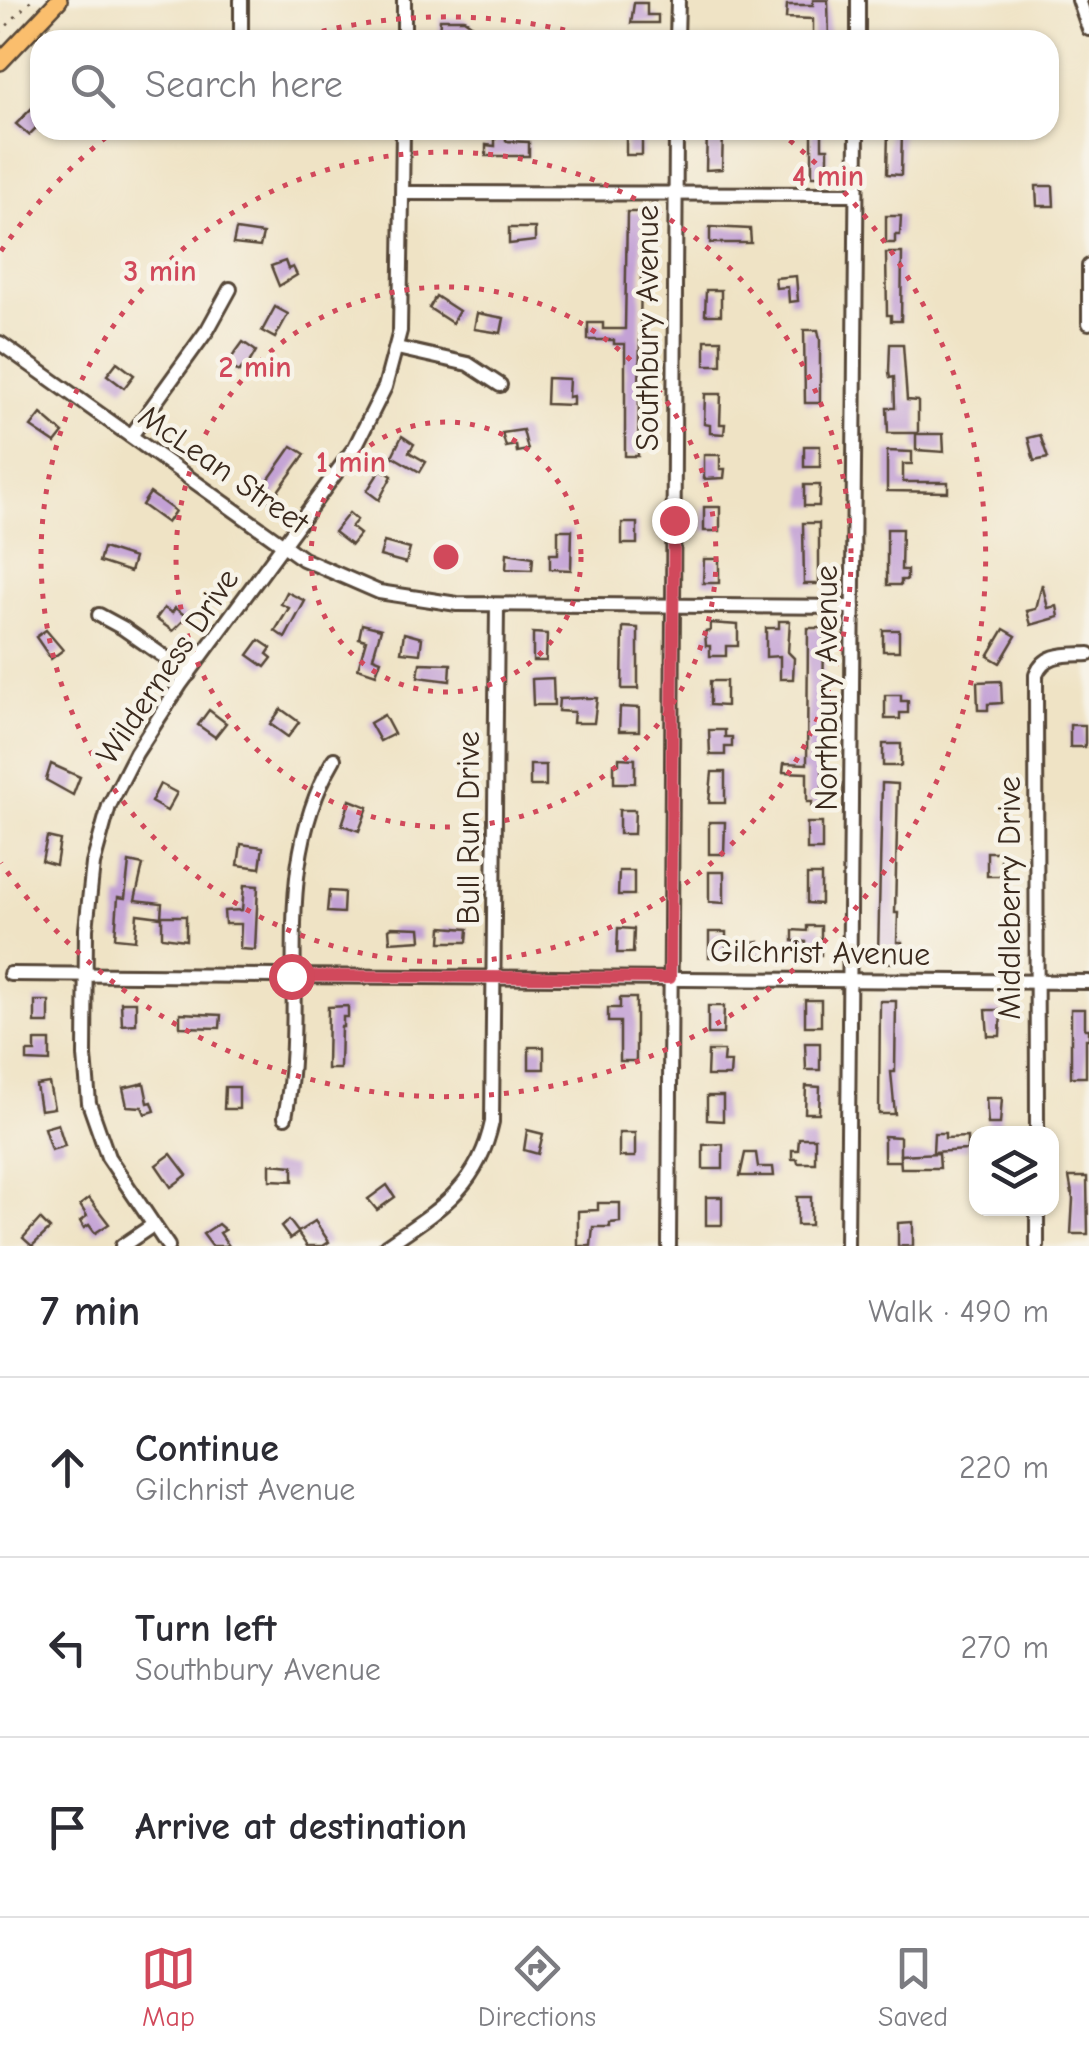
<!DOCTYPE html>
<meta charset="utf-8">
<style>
body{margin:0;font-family:"Comic Neue",sans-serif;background:#f7f7f7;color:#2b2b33}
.controls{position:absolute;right:30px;bottom:30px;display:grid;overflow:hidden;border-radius:20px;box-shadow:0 2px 8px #0004}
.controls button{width:90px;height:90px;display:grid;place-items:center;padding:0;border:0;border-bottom:2px solid #e1e1e2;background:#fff;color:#2b2b33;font:50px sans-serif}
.stop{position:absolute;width:30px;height:30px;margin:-22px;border:8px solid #d1495b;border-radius:50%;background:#fff}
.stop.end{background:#d1495b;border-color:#fff;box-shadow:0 2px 10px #0008}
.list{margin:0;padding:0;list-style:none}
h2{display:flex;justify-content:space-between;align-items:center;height:130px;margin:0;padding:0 40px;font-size:42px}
h2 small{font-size:32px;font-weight:400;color:#7c7c81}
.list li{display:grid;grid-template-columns:65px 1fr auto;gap:30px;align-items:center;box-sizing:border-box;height:180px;padding:0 40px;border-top:2px solid #e1e1e2}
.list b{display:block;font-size:38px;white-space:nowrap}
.list p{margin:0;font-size:32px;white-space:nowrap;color:#7c7c81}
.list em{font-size:32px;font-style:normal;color:#7c7c81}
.icon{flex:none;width:55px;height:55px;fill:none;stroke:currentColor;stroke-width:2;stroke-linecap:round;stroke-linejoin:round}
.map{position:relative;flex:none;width:1089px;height:1246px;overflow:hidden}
.search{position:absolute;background:#fff;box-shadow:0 2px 8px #0004;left:30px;right:30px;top:30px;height:110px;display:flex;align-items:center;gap:25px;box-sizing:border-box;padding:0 35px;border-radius:30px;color:#7c7c81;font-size:38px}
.sheet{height:670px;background:#fff}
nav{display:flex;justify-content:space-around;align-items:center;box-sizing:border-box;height:140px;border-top:2px solid #e1e1e2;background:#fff;font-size:28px;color:#7c7c81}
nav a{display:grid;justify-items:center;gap:5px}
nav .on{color:#d1495b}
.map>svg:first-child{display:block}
</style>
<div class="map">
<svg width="1089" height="1246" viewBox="0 0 1089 1246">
<rect width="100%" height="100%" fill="#f7f3e8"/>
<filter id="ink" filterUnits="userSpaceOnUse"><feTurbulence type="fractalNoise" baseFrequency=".01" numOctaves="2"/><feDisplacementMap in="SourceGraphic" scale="20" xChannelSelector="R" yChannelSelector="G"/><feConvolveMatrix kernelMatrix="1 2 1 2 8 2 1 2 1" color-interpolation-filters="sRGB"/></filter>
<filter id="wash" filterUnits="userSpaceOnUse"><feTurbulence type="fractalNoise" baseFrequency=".0048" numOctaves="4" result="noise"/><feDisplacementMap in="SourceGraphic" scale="40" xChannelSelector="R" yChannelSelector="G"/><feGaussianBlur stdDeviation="2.25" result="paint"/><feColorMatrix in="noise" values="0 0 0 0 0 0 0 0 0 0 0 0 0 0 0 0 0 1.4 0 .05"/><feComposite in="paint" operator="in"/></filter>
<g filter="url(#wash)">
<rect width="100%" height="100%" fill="#efe3c5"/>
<g id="blocks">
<!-- building -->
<g fill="#c3a1d5">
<polygon points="813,0 828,0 829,40 813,40 813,19 786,18 787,5 813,5"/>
<polygon points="634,3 647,3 647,15 658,15 658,23 631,23"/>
<polygon points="440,19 464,19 471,24 471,34 454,33 454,38 439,38"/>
<polygon points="40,100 40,124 29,135 16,124"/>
<polygon points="707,130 723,130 722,169 706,170"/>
<polygon points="812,130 822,130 822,148 828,148 828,170 821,170 821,176 812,176"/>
<polygon points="888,130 902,130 901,175 887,174"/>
<polygon points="626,131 642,132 642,155 626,155"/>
<polygon points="495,136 506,137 506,141 529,142 529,156 486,156 486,145 495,146"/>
<polygon points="1036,186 1053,186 1054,206 1037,206"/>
<polygon points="627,212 642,212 638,456 625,456 625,344 614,344 614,340 588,340 588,323 603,323 603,329 625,329"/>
<polygon points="886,216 901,216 900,235 895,235 895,243 886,243"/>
<polygon points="710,227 750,229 751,243 710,243"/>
<polygon points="509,228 535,228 535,241 509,244"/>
<polygon points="236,230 263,234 260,247 233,244"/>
<polygon points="886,253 902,253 901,321 891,321 891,315 887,315"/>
<polygon points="285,261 288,269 293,267 297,275 279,286 271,266"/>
<polygon points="796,276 798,301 789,302 788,287 776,288 775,278"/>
<polygon points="706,290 721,290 721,315 705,315"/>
<polygon points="436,296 459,311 452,323 429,308"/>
<polygon points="275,307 288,314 275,338 262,331"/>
<polygon points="477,313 504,318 501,333 474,329"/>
<polygon points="804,330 818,330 820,340 820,403 805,403"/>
<rect x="705" y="340" width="16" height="25"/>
<polygon points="243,342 256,351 245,370 242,368 239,372 227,364"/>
<polygon points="890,344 903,344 907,400 918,401 918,433 888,433 887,408 895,408 894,377 890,378 889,372"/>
<polygon points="117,362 134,375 124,388 107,375"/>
<polygon points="547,378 569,379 568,397 573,396 573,405 546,404"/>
<polygon points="705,394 721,394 720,424 725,424 724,434 710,433 710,425 704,424"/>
<polygon points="41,414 63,433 55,443 31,427"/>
<polygon points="523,430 528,450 517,452 516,445 506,447 502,433"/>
<polygon points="916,434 943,434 944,452 916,450"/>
<polygon points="1040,435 1048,458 1034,461 1028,438"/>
<polygon points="402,436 414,444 409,452 426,462 420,472 392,456"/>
<polygon points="292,446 305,454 270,502 251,489 256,481 264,486"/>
<rect x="804" y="446" width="16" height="21"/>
<polygon points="887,451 912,452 912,464 903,464 903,482 948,482 948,492 887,491"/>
<polygon points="704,455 720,455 720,469 725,469 724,478 704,479"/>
<polygon points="381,469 392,476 379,500 367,491"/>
<polygon points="804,485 820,485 819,506 804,506"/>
<polygon points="150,493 175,511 167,523 142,505"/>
<rect x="704" y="507" width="16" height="24"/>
<polygon points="349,513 357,520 351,527 360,534 351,545 334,532"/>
<rect x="622" y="523" width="15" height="21"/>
<polygon points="803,523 819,523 819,584 804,584"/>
<polygon points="887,529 902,529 901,570 907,570 907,580 901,580 901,585 887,585"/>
<polygon points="558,530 572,530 571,570 550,569 550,554 558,554"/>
<polygon points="384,542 410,549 406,563 380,556"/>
<polygon points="103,548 134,558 130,572 99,562"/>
<polygon points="507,553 533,557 532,570 506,569"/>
<polygon points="704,559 719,559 719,583 703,583"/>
<polygon points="1042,584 1048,608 1057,606 1059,617 1031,625 1027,611 1036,609"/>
<polygon points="287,592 305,601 285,638 275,631 289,608 281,604"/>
<polygon points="164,608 172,613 175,608 187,617 173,631 156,619"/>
<polygon points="779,621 790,621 788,652 794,658 793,679 780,679 780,656 766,657 766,628 779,628"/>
<polygon points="710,623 738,625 738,646 726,646 726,656 710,656 710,646 706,646 705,632 710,631"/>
<polygon points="362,624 381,629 373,657 381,660 376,674 358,668 366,640 359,638"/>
<polygon points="623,627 638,628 638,689 622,689"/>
<polygon points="808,628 824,628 822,806 811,806 812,802 807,802 807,773 783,772 784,763 807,764"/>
<polygon points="1004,629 1016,636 1000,663 988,656"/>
<polygon points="46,630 63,650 51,659 36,637"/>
<rect x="883" y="630" width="16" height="21"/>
<polygon points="404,633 422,638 420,654 401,652"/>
<polygon points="533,633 547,634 546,661 533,661"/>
<polygon points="259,640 271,648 267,654 272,658 265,667 248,655"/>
<polygon points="420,663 451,664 450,681 418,677"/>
<polygon points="553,678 554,705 533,705 532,679"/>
<polygon points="710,681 726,681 726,706 710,705"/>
<polygon points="1001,681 1002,703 988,704 988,710 978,710 977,682"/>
<polygon points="885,695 901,695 901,701 908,701 908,713 900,713 900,719 885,719"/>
<polygon points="583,698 597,698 594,723 573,723 574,712 558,711 559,699"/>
<polygon points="620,707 639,708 639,731 619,731"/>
<polygon points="281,709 299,722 288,737 270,724"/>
<polygon points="209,710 226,723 215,737 198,725"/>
<polygon points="384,715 394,734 380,741 370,723"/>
<rect x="1070" y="725" width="15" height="22"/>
<polygon points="709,730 725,730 725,737 732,737 732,747 725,747 725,755 710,755"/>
<rect x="883" y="744" width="18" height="22"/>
<polygon points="619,758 635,759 635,783 614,783 614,764 619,764"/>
<polygon points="51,764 80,777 73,795 46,780"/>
<rect x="530" y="765" width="16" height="21"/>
<polygon points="712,772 725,772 725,803 709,803"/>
<polygon points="882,783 898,784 895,913 898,913 897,942 902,942 902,956 897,956 897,963 881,962 878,955"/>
<polygon points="160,784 177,793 167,811 151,802"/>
<polygon points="350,800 368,807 359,831 342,825"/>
<polygon points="619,810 635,810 634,834 619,834"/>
<polygon points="709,822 725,822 724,854 709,854"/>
<rect x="807" y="823" width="15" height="27"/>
<polygon points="47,837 60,840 56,865 42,861"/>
<polygon points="241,844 263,847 260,868 238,865"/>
<rect x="987" y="852" width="14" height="24"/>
<polygon points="129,862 143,865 135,900 162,903 161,917 137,914 135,940 115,938 118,897 125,898"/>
<polygon points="619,871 634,871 634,895 618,895"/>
<polygon points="709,872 724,872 724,903 709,902"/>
<polygon points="807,875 821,875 821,904 807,903"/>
<polygon points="244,885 258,886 255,950 240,949 241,924 225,924 224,911 242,910"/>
<polygon points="329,891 344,892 343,913 327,912"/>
<polygon points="162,916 186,916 186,940 162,937"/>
<polygon points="807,926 821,926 821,955 806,955 806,942 793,941 793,930 807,931"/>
<polygon points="392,927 420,928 421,940 390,942 389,929"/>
<polygon points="442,927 468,929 467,942 441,942"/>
<polygon points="618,928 634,929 633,953 617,953"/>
<polygon points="709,932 726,932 726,947 759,942 759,946 768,946 768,955 709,957"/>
<polygon points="620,998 636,998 636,1061 620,1061 620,1022 608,1022 608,1008 620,1008"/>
<rect x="805" y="1000" width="16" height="26"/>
<rect x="35" y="1001" width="14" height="22"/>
<polygon points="880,1001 896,1001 895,1072 891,1072 895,1114 879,1114"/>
<polygon points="121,1002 136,1002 136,1024 122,1025"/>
<polygon points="348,1006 348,1017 343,1017 343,1027 341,1027 340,1069 327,1069 328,1007"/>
<polygon points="708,1006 724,1006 723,1034 708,1034"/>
<polygon points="1071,1009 1085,1009 1085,1029 1089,1029 1089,1039 1086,1039 1086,1077 1071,1077"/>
<polygon points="986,1010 1001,1010 1000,1036 988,1036"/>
<polygon points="180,1013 221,1015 220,1028 180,1027"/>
<polygon points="35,1041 50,1041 50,1062 27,1061 27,1052 35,1052"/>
<polygon points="805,1043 820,1043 820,1070 806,1070"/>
<rect x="529" y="1047" width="15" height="22"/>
<polygon points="708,1051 724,1051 723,1062 731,1062 730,1076 707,1076"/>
<polygon points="49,1083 54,1108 40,1110 36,1085"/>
<polygon points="144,1083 148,1103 152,1102 155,1111 145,1114 142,1107 127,1106 123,1088"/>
<polygon points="806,1086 820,1087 819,1113 805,1113"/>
<polygon points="225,1087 239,1087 239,1109 224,1109"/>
<polygon points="707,1096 723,1096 723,1121 707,1120"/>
<polygon points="986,1098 1002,1098 1000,1124 988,1124"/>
<polygon points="58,1124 65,1146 51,1150 44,1128"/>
<polygon points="527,1130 543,1134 538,1154 524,1150"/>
<rect x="619" y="1133" width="16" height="24"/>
<polygon points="934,1133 945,1133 945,1138 967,1137 967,1150 933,1152"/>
<polygon points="884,1136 900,1137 900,1161 884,1161"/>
<polygon points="799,1138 815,1138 815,1163 798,1163 797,1159 792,1159 792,1150 798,1150"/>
<polygon points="723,1144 723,1169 703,1169 703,1145"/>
<polygon points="745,1153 756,1153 758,1167 773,1167 774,1176 740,1176"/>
<polygon points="939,1153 940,1168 901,1168 900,1155"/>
<polygon points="171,1154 187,1175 171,1187 156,1165"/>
<polygon points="270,1164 293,1166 293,1181 270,1180"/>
<polygon points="1069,1177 1087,1177 1088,1234 1071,1234 1073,1199"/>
<polygon points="387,1185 395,1197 377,1210 368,1199"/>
<rect x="706" y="1197" width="16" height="28"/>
<rect x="797" y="1197" width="14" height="28"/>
<polygon points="89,1198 109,1224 95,1233 89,1225 84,1228 80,1221 87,1216 80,1205"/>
<polygon points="598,1203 620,1203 620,1222 610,1223 610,1227 593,1227 591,1246 578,1246 578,1211 598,1210"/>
<polygon points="40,1219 50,1229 32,1246 23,1238"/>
<polygon points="289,1220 298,1232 315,1221 329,1242 323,1246 307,1246 298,1233 290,1239 281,1227"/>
<polygon points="913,1222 913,1246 898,1246 898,1223"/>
<polygon points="218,1224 225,1230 220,1233 229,1246 212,1246 203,1234"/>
</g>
</g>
</g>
<g filter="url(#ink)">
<use href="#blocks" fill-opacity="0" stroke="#564637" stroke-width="2.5"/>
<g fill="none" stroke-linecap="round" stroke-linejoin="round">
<defs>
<g id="minor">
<polyline points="241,0 241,40"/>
<polyline points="1079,0 1089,29"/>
<polyline points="404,40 404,0"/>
<polyline points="677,40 678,0"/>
<polyline points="858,40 858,0"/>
<polyline points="403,193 856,194"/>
<polyline points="1089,266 1089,323"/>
<polyline points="0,343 303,559 379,592 457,604 853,607"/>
<polyline points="397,348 468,364 500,385"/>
<polyline points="131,436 208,329 230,289"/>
<polyline points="99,615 123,628 189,674"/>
<polyline points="10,974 1089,982"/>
<path d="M285,1117C309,996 268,871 334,759"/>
<path d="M1037,1134L1036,675C1045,652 1067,655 1089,654"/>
<polyline points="1037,1208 1037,1246"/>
<polyline points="122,1246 153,1225"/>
<polyline points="168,1246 108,1157 89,1103 85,1056 86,929 93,864 109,806 136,753 180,685 355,447 385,387 400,331 403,130"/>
<path d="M386,1246C438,1210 478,1188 492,1122L497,605"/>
<polyline points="669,1246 676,130"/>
<polyline points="847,1246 857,130"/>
</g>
<polyline id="major" points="0,62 59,0"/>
</defs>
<!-- minor casing -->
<use href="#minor" stroke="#564637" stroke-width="18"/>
<!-- major casing -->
<use href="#major" stroke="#564637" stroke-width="20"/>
<!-- path -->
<polyline stroke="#564637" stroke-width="2.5" stroke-dasharray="2.5 8" stroke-linecap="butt" points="0,33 31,0"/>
<!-- minor -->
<use href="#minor" stroke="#fff" stroke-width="12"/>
<!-- major -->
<use href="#major" stroke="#fabe6d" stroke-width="15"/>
</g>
</g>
<g fill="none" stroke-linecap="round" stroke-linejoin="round" filter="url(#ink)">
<!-- route -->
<polyline stroke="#d1495b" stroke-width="12" points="291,976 670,978 674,520"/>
</g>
<!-- distance rings -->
<g fill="none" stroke="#d1495b" stroke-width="5" stroke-dasharray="5 10">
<circle cx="446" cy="557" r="135"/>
<circle cx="446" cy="557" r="270"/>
<circle cx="446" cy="557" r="405"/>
<path d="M1 251A540 540 0 0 1 114 131M293 39A540 540 0 0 1 599 39M778 131A540 540 0 1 1 1 863"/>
</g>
<g text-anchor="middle" stroke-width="9" stroke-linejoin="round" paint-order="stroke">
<!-- street labels -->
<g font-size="32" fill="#3b2a1e" stroke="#f7f3e8">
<text transform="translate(647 328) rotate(-90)" y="11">Southbury Avenue</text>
<text transform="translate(224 469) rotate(35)" y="11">McLean Street</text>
<text transform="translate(167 666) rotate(-56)" y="11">Wilderness Drive</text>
<text transform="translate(826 688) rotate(-90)" y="11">Northbury Avenue</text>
<text transform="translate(468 828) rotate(-90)" y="11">Bull Run Drive</text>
<text transform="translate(1009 898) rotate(-90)" y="11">Middleberry Drive</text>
<text transform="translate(820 952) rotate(1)" y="11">Gilchrist Avenue</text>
</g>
</g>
<circle cx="446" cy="557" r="15" fill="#d1495b" stroke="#f7f3e8" stroke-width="5"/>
<g font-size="30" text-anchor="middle" font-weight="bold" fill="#d1495b" stroke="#f7f3e8" stroke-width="9" stroke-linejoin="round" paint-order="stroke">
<text x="828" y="186">4 min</text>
<text x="160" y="281">3 min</text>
<text x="255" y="377">2 min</text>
<text x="351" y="472">1 min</text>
</g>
</svg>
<div class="controls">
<button><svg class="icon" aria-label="layers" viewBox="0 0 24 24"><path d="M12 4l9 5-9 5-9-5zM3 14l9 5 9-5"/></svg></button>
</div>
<div class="stop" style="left:291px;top:976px"></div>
<div class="stop end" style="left:674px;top:520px"></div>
<div class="search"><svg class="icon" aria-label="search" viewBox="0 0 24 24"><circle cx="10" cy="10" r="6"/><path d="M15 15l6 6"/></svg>Search here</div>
</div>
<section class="sheet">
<h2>7 min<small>Walk · 490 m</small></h2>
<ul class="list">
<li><svg class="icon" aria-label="ahead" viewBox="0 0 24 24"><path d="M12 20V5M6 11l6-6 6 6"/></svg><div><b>Continue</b><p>Gilchrist Avenue</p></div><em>220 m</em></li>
<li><svg class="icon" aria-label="left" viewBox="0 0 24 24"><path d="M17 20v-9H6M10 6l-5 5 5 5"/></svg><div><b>Turn left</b><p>Southbury Avenue</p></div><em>270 m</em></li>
<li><svg class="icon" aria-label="arrive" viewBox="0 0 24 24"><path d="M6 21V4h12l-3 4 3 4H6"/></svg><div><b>Arrive at destination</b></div></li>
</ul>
</section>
<nav>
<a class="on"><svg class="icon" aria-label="map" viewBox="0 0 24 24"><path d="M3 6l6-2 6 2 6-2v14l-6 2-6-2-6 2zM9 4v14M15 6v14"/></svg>Map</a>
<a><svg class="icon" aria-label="directions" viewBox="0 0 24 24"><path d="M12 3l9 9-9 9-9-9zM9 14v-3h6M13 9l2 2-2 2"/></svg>Directions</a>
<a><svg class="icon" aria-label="saved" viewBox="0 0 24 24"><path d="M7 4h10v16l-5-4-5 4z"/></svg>Saved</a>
</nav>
